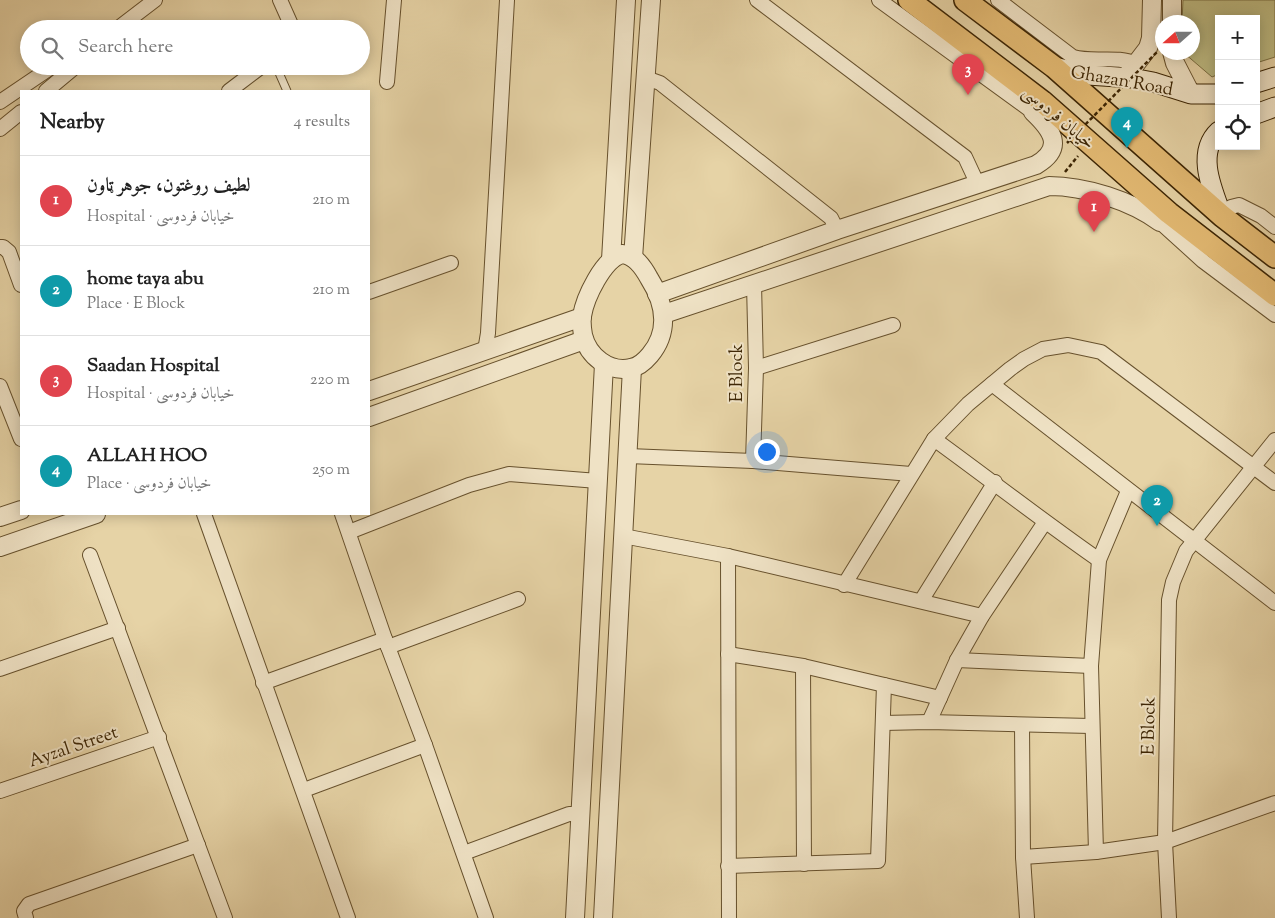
<!DOCTYPE html>
<meta charset="utf-8">
<style>
body{margin:0;font-family:"Sorts Mill Goudy",Amiri,serif;background:#f2f2f2;color:#222}
.controls{position:absolute;right:15px;top:15px;display:grid;overflow:hidden;border-radius:0px;box-shadow:0 2px 12px #0003}
.controls button{width:45px;height:45px;display:grid;place-items:center;padding:0;border:0;border-bottom:1px solid #e0e0e0;background:#fff;color:#222;font:25px sans-serif}
.compass{position:absolute;left:1155px;top:15px;width:45px;height:45px;border-radius:50%;background:#fff;box-shadow:0 2px 12px #0003;rotate:249deg}
.you{position:absolute;left:766px;top:451px;width:18px;height:18px;margin:-12px;border:4px solid #fff;border-radius:50%;background:#1a73e8;box-shadow:0 0 0 8px #1a73e833}
.badge{display:grid;place-items:center;width:32px;height:32px;border-radius:50%;background:#8f2418;color:#fff;font-size:16px;font-weight:700}
.pin{position:absolute;translate:-50% -41px;filter:drop-shadow(0 1px 2px #0008)}
.pin::after{content:'';position:absolute;top:26px;width:18px;height:15px;background:inherit;clip-path:polygon(0 0,100% 0,50% 100%)}
.list{margin:0;padding:0;list-style:none}
h2{display:flex;justify-content:space-between;align-items:center;height:65px;margin:0;padding:0 20px;font-size:21px}
h2 small{font-size:16px;font-weight:400;color:#767676}
.list li{display:grid;grid-template-columns:32px 1fr auto;gap:15px;align-items:center;box-sizing:border-box;height:90px;padding:0 20px;border-top:1px solid #e0e0e0}
.list b{display:block;font-size:19px;white-space:nowrap}
.list p{margin:0;font-size:16px;white-space:nowrap;color:#767676}
.list em{font-size:16px;font-style:normal;color:#767676}
.icon{flex:none;width:28px;height:28px;fill:none;stroke:currentColor;stroke-width:2;stroke-linecap:round;stroke-linejoin:round}
.map{position:relative;flex:none;width:1275px;height:918px;overflow:hidden}
.search{position:absolute;background:#fff;box-shadow:0 2px 12px #0003;left:20px;top:20px;width:350px;height:55px;display:flex;align-items:center;gap:12px;box-sizing:border-box;padding:0 18px;border-radius:28px;color:#767676;font-size:19px}
.panel{position:absolute;background:#fff;box-shadow:0 2px 12px #0003;left:20px;top:90px;width:350px;height:425px;border-radius:0px}
.map>svg:first-child{display:block}
</style>
<div class="map">
<svg width="1275" height="918" viewBox="0 0 1275 918">
<rect width="100%" height="100%" fill="#e6d3a6"/>
<filter id="stains"><feTurbulence type="fractalNoise" baseFrequency=".004" numOctaves="4"/><feColorMatrix values="0 0 0 0 .2 0 0 0 0 .09 0 0 0 0 .02 0 0 0 .5 -.17"/></filter>
<radialGradient id="worn" r=".72"><stop offset=".6" stop-color="#630" stop-opacity="0"/><stop offset="1" stop-color="#630" stop-opacity=".3"/></radialGradient>
<!-- green -->
<polygon fill="#bdba82" stroke="#7d7044" points="1183,0 1275,0 1275,57 1256,63 1256,19 1219,19 1219,74 1212,77 1184,53 1192,52 1192,22 1182,22"/>
<g fill="none" stroke-linecap="round" stroke-linejoin="round">
<defs>
<polyline id="service" points="276,66 287,91"/>
<g id="minor">
<polyline points="280,0 293,29"/>
<polyline points="757,0 965,157 978,185"/>
<polyline points="879,0 1033,112"/>
<path d="M998,0L1073,57C1094,63 1117,55 1136,64"/>
<polyline points="117,29 155,0"/>
<polyline points="646,78 660,83 831,218 837,230"/>
<polyline points="387,82 394,0"/>
<polyline points="46,91 76,66"/>
<polyline points="229,91 262,66"/>
<polyline points="0,102 53,66"/>
<polyline points="0,129 21,112"/>
<polyline points="1222,216 1231,207 1239,205 1261,216 1275,227"/>
<polyline points="1160,222 1203,261 1275,315"/>
<polyline points="0,247 3,247 9,252 21,285"/>
<polyline points="369,292 451,263"/>
<polyline points="485,351 488,333 507,0"/>
<polyline points="756,368 893,325"/>
<polyline points="992,384 1275,603"/>
<polyline points="0,386 21,439"/>
<path d="M934,439C989,479 1043,521 1099,560"/>
<polyline points="628,456 753,461 756,368 754,284"/>
<polyline points="753,461 911,474"/>
<polyline points="204,514 348,918"/>
<polyline points="342,514 385,639 425,745 486,918"/>
<polyline points="349,532 469,485 509,474 598,481"/>
<polyline points="623,536 728,556 982,616"/>
<polyline points="90,555 225,918"/>
<polyline points="728,556 729,918"/>
<polyline points="844,585 934,439 968,404 1010,369 1024,359 1043,349 1068,345 1101,352 1275,483"/>
<polyline points="921,601 995,482"/>
<polyline points="388,647 518,599"/>
<polyline points="728,654 803,666 940,698"/>
<polyline points="957,660 1091,666 1099,560 1128,491"/>
<polyline points="803,666 804,864"/>
<polyline points="1091,666 1096,852"/>
<polyline points="0,669 118,628"/>
<polyline points="263,683 385,639"/>
<polyline points="929,722 957,660 982,616 1045,522"/>
<polyline points="883,723 929,722 1091,726"/>
<polyline points="1022,725 1023,857 1027,918"/>
<polyline points="304,790 425,745"/>
<polyline points="0,791 159,737"/>
<polyline points="464,853 569,814 581,814"/>
<polyline points="1023,857 1096,852 1165,842 1275,803"/>
<polyline points="728,866 878,861 884,685"/>
<polyline points="26,918 24,911 29,904 198,845"/>
<polyline points="1169,918 1165,842 1169,600 1173,582 1186,551 1275,440"/>
</g>
<g id="tertiary">
<polyline points="1172,22 1172,0"/>
<polyline points="1172,52 1175,63 1191,94"/>
<polyline points="1125,78 1148,48 1151,38 1152,0"/>
<path d="M622,254C635,255 643,267 649,278C665,303 670,331 650,355C645,361 638,367 631,368C609,373 588,356 583,335C582,329 581,322 582,316C585,298 603,259 622,254Z"/>
<polyline points="633,258 651,0"/>
<polyline points="611,260 626,0"/>
<path d="M657,294L837,230L1036,165C1065,148 1052,130 1033,112"/>
<path d="M664,314L1049,186C1085,186 1132,201 1160,222"/>
<polyline points="369,391 582,317"/>
<polyline points="369,417 584,340"/>
<polyline points="0,517 21,510"/>
<polyline points="0,547 96,514"/>
<polyline points="575,918 604,364"/>
<polyline points="603,918 632,368"/>
</g>
<g id="secondary">
<polyline points="1054,67 1088,75 1132,78 1153,82 1191,94 1219,94"/>
<polyline points="1256,83 1275,77"/>
<polyline points="1256,114 1275,107"/>
<path d="M1219,131C1195,153 1213,191 1222,216"/>
</g>
<g id="primary">
<polyline points="909,0 1042,101 1169,213 1275,295"/>
<polyline points="965,0 1054,67 1222,216 1275,257"/>
</g>
</defs>
<!-- service casing -->
<use href="#service" stroke="#67512d" stroke-width="9"/>
<!-- minor casing -->
<use href="#minor" stroke="#67512d" stroke-width="16"/>
<!-- tertiary casing -->
<use href="#tertiary" stroke="#67512d" stroke-width="20"/>
<!-- secondary casing -->
<use href="#secondary" stroke="#3d2605" stroke-width="21"/>
<!-- primary casing -->
<use href="#primary" stroke="#3d2605" stroke-width="24"/>
<!-- path -->
<polyline stroke="#3d2605" stroke-width="2.5" stroke-dasharray="4 2.5" stroke-linecap="butt" points="1065,172 1078,156"/>
<!-- service -->
<use href="#service" stroke="#efe2c5" stroke-width="7"/>
<!-- minor -->
<use href="#minor" stroke="#efe2c5" stroke-width="14"/>
<!-- tertiary -->
<use href="#tertiary" stroke="#efe2c5" stroke-width="18"/>
<!-- secondary -->
<use href="#secondary" stroke="#efe2c5" stroke-width="19"/>
<!-- primary -->
<use href="#primary" stroke="#e3ba73" stroke-width="21"/>
<!-- path-bridge -->
<polyline stroke="#3d2605" stroke-width="2.5" stroke-dasharray="4 2.5" stroke-linecap="butt" points="1067,143 1157,52"/>
</g>
<g text-anchor="middle" stroke-width="4" stroke-linejoin="round" paint-order="stroke">
<!-- street labels -->
<g font-size="18" fill="#3d2605" stroke="#efe2c5">
<text transform="translate(1122 80) rotate(10)" y="6">Ghazan Road</text>
<text transform="translate(1059 117) rotate(40)" y="6">خیابان فردوسی</text>
<text transform="translate(736 373) rotate(-90)" y="6">E Block</text>
<text transform="translate(1148 726) rotate(-89)" y="6">E Block</text>
<text transform="translate(73 746) rotate(-19)" y="6">Ayzal Street</text>
</g>
</g>
<rect width="100%" height="100%" filter="url(#stains)"/>
<rect width="100%" height="100%" fill="url(#worn)"/>
</svg>
<div class="controls">
<button>+</button>
<button>−</button>
<button><svg class="icon" aria-label="locate" viewBox="0 0 24 24"><circle cx="12" cy="12" r="6"/><path d="M12 2v4M12 18v4M2 12h4M18 12h4"/></svg></button>
</div>
<svg class="compass" viewBox="-18 -18 36 36"><path d="M0-13l5 13h-10z" fill="#e53935"/><path d="M0 13l5-13h-10z" fill="#767676"/></svg>
<div class="you"></div>
<div class="pin badge" style="left:1094px;top:232px;background:#e0444e">1</div>
<div class="pin badge" style="left:1157px;top:526px;background:#0f9aa8">2</div>
<div class="pin badge" style="left:968px;top:95px;background:#e0444e">3</div>
<div class="pin badge" style="left:1127px;top:148px;background:#0f9aa8">4</div>
<div class="search"><svg class="icon" aria-label="search" viewBox="0 0 24 24"><circle cx="10" cy="10" r="6"/><path d="M15 15l6 6"/></svg>Search here</div>
<section class="panel">
<h2>Nearby<small>4 results</small></h2>
<ul class="list">
<li><span class="badge" style="background:#e0444e">1</span><div><b>لطیف روغتون، جوهر ټاون</b><p>Hospital · خیابان فردوسی</p></div><em>210 m</em></li>
<li><span class="badge" style="background:#0f9aa8">2</span><div><b>home taya abu</b><p>Place · E Block</p></div><em>210 m</em></li>
<li><span class="badge" style="background:#e0444e">3</span><div><b>Saadan Hospital</b><p>Hospital · خیابان فردوسی</p></div><em>220 m</em></li>
<li><span class="badge" style="background:#0f9aa8">4</span><div><b>ALLAH HOO</b><p>Place · خیابان فردوسی</p></div><em>250 m</em></li>
</ul>
</section>
</div>
